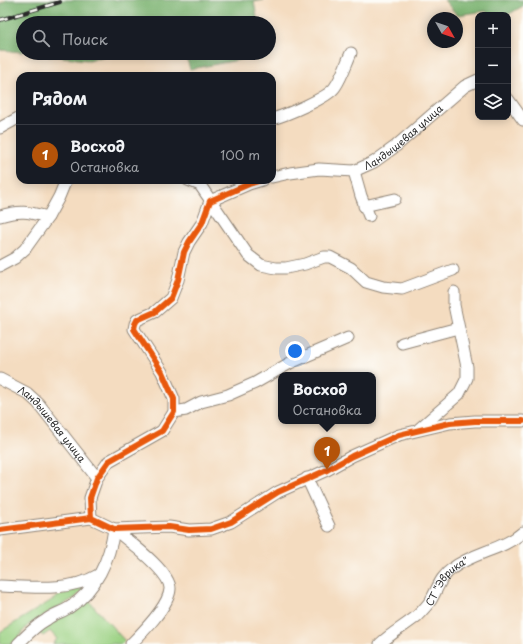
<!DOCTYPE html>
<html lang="ru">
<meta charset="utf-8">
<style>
body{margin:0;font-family:"Playpen Sans",sans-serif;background:#242831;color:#f1f3f6}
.controls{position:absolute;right:12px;top:12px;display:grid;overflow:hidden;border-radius:8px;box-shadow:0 2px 10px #0003}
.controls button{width:36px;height:36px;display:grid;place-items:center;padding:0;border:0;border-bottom:1px solid #363941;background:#171b24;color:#f1f3f6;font:20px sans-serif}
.compass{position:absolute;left:427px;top:12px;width:36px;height:36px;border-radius:50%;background:#171b24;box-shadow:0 2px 10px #0003;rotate:130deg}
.you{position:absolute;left:295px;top:351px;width:14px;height:14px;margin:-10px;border:3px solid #fff;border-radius:50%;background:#1a73e8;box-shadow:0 0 0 6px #1a73e833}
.badge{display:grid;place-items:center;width:26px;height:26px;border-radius:50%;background:#b45309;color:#fff;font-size:13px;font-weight:700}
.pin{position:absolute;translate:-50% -33px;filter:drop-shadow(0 1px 2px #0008)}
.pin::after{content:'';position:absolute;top:21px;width:14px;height:12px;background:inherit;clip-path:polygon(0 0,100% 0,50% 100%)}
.popup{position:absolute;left:278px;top:372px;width:98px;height:52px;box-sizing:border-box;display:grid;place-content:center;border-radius:8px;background:#171b24;filter:drop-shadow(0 1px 3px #0005);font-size:13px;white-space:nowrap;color:#9ea1a6}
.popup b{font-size:15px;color:#f1f3f6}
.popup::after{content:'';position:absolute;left:50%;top:100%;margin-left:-8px;border:8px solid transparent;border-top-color:#171b24}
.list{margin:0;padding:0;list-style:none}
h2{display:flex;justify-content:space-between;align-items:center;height:52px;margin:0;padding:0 16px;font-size:17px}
h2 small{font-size:13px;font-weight:400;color:#9ea1a6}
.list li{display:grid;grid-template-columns:26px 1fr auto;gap:12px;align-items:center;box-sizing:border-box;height:60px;padding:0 16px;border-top:1px solid #363941}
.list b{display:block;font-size:15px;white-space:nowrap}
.list p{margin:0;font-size:13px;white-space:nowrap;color:#9ea1a6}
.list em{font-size:13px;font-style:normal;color:#9ea1a6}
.icon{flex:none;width:22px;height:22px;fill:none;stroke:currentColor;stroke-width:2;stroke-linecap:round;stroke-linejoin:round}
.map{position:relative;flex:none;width:523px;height:644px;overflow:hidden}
.search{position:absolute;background:#171b24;box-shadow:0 2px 10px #0003;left:16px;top:16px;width:260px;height:44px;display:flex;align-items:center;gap:10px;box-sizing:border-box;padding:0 14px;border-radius:22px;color:#9ea1a6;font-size:15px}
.panel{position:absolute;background:#171b24;box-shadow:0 2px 10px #0003;left:16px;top:72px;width:260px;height:112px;border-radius:12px}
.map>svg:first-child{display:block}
</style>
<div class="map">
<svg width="523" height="644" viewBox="0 0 523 644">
<rect width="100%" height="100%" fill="#fdfcf7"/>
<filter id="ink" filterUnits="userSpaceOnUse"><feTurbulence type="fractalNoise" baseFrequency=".025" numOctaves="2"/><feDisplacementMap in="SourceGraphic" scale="8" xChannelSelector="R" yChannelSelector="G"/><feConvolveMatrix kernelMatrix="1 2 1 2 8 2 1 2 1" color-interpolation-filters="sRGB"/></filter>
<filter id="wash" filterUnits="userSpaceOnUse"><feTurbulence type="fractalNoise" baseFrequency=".012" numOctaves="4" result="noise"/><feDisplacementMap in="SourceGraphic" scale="16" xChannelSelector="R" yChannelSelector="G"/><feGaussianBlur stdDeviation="0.9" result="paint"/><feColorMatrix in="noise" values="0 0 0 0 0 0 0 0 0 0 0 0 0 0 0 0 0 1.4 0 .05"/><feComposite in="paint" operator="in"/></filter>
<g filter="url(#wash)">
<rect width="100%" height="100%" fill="#f4dcc0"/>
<!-- green -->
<g fill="#9cd284" stroke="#647e58">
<polygon points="90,583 75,598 54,609 27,626 17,640 10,644 0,644 0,632 57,597"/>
<polygon points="87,599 125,641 122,644 53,644 57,639 50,631 43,636 36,630 72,612"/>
</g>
<!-- forest -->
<g fill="#7db472" stroke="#54704e">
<polygon points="7,0 263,0 254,2 258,23 23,23 23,52 0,50 0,4"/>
<polygon points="444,0 523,0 523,6 507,15 489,15 486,11 457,15"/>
<polygon points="28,53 117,53 88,60"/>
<polygon points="185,53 264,53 264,55 190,69"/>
</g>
</g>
<g filter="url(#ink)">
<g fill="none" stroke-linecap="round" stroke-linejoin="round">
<defs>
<g id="minor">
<polyline points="508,99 523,120"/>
<path d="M272,119C286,115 328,98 335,87C342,77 346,64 351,53"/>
<polyline points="0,128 20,117"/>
<polyline points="354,171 361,196 369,216"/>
<path id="s1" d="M272,177L290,173L319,169L354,171L374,162L396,146L465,86L478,80"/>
<polyline points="188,180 200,185 248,255 261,265 276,268 286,268 305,264 324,257 330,257 351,268 366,282 383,287 402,289 453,270"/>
<polyline points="364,206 395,199"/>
<path d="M0,216C21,210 28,212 48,217"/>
<polyline points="0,266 15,258 25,249 48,217 59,197 66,180"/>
<polyline points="402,343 458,328"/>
<path id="s2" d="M0,379L27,393L38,403L97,478"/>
<polyline points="174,412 186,410 201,402 228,395 255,383 290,363 348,338"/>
<polyline points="419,429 459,394 467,378 467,367 454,305 454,292"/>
<polyline points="307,478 329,526"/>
<polyline points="91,518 90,498 97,478 109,461 162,431 174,412 174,399 162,372 134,329 135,324 137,320 155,312 171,298 178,280 184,252 189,242 202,223 210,201 249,184 262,180"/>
<path d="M114,529C127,540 171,572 170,589C169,606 142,633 131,644"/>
<polyline points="0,530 91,518 114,529 169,527 189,530 211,529 231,522 278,492 327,470 352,456 399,435 450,423 475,421 523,421"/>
<path d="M0,586C32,587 69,592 98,575"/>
<path d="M18,644C27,635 35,626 46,620C53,614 63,612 70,607C96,590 110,559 114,529"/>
<path id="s3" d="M380,644C391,633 405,626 417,616C421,612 427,606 431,600C438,588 440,577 453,568C474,552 503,550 523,532"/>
</g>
</defs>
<!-- minor casing -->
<use href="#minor" stroke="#908476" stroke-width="13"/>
<!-- minor -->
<use href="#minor" stroke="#fff" stroke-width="11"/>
<defs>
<polyline id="rail" points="0,20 60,2"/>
</defs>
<!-- rail casing -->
<use href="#rail" stroke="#2b2b2b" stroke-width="4"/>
<!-- rail -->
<use href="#rail" stroke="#fdfcf7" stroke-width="2.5" stroke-dasharray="8" stroke-linecap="butt"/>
<defs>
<g id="cycleway">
<polyline points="91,518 90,498 97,478 109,461 162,431 174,412 174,399 162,372 134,329 135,324 137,320 155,312 171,298 178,280 184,252 189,242 202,223 210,201 249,184 262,180"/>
<polyline points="0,530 91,518 114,529 169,527 189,530 211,529 231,522 278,492 327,470 352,456 399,435 450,423 475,421 523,421"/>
</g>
</defs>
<!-- cycleway casing -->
<use href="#cycleway" stroke="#fdfcf7" stroke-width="8"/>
<!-- cycleway -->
<use href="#cycleway" stroke="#e8590c" stroke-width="6"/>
</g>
</g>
<g text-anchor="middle" stroke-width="4" stroke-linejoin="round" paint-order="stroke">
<!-- street labels -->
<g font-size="10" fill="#2b2b2b" stroke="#fdfcf7">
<text dy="4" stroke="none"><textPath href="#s1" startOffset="143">Ландышевая улица</textPath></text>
<text dy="4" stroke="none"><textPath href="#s2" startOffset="70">Ландышевая улица</textPath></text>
<text dy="4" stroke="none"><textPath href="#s3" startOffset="93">СТ "Эврика"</textPath></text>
</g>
</g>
</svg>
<div class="controls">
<button>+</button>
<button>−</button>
<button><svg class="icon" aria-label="layers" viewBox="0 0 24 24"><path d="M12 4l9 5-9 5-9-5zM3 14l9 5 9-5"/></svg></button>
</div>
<svg class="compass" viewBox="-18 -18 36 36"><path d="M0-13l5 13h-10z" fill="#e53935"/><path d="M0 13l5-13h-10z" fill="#9ea1a6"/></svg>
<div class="you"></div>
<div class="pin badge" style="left:327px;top:470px">1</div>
<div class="popup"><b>Восход</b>Остановка</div>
<div class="search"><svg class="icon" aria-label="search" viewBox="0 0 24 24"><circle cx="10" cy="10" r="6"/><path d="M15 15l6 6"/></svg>Поиск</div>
<section class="panel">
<h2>Рядом<small></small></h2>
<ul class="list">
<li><span class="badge">1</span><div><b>Восход</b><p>Остановка</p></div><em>100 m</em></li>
</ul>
</section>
</div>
